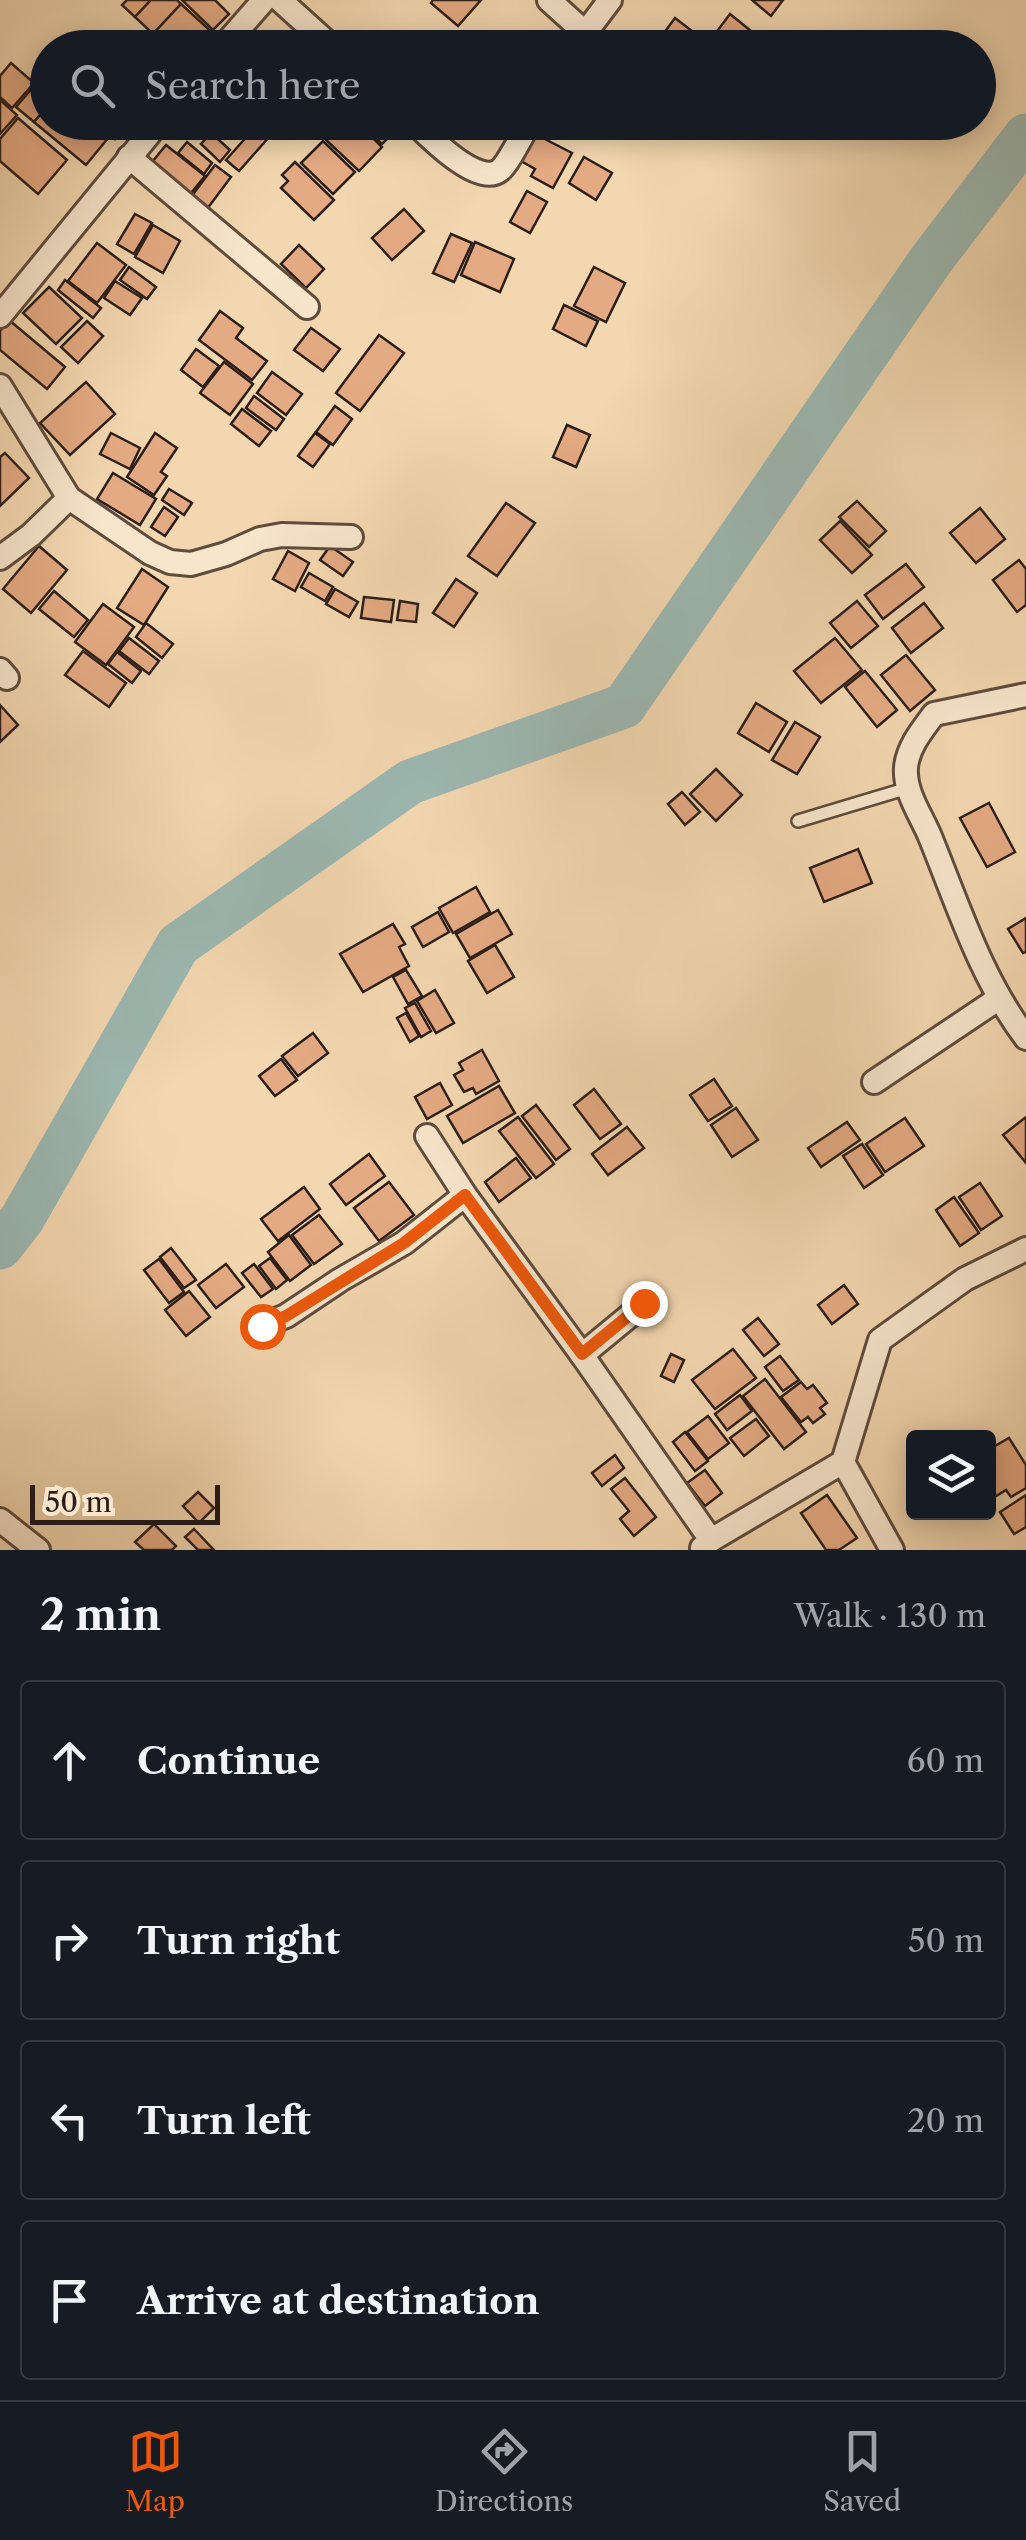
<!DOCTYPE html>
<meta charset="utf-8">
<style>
body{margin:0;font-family:"Libre Caslon Text",serif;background:#20242c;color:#f1f3f6}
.controls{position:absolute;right:30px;bottom:30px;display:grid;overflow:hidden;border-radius:10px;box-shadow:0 5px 25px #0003}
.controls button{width:90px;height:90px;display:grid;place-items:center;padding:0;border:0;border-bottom:2px solid #363941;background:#171b24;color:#f1f3f6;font:50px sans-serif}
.scale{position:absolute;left:30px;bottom:25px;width:190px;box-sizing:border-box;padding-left:10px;border:5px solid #2c1e17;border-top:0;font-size:28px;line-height:35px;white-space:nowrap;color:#2c1e17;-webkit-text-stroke:8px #f7e5cc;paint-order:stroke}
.stop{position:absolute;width:30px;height:30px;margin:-22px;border:8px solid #ea580c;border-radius:50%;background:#fff}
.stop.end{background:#ea580c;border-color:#fff;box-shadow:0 2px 10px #0008}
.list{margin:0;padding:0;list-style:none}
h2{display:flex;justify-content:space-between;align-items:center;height:130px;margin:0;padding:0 40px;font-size:42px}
h2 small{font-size:32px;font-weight:400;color:#9ea1a6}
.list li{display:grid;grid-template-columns:65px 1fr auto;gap:30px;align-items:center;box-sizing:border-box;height:160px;margin:0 20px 20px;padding:0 20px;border:2px solid #363941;border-radius:10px}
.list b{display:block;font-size:38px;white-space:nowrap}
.list em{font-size:32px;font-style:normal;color:#9ea1a6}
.icon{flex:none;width:55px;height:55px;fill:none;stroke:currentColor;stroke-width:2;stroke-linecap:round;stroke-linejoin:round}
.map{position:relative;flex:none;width:1026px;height:1550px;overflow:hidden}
.search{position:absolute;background:#171b24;box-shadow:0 5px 25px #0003;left:30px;right:30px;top:30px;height:110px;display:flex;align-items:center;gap:25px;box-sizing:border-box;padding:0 35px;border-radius:55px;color:#9ea1a6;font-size:38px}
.sheet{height:850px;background:#171b24}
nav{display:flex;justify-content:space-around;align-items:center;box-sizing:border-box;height:140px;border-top:2px solid #363941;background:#171b24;font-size:28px;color:#9ea1a6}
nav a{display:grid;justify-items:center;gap:5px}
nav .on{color:#ea580c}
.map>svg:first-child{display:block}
</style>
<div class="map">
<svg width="1026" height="1550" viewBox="0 0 1026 1550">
<rect width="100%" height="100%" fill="#f3d7b0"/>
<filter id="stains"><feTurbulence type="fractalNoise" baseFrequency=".002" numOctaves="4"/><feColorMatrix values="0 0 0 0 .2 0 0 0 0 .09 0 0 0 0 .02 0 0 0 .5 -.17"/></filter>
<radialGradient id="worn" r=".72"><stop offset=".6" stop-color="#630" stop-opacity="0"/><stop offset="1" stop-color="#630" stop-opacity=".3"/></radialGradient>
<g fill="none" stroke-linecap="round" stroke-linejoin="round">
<!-- river -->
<polyline stroke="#9cb8b1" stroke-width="45" points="0,1247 22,1219 178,945 410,782 624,706 931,260 1026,136"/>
</g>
<!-- building -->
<g fill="#e4aa83" stroke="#2c1e17" stroke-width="2.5">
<polygon points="127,0 151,0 135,17 122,5"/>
<polygon points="151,0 177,0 181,4 153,34 135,17"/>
<polygon points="182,0 215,0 229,14 213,30"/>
<polygon points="433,0 481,0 458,26 431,3"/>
<polygon points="752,0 783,0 771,16"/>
<polygon points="181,4 215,35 202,48 167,48 153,34"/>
<polygon points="730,14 751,31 747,36 758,48 724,48 712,38"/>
<polygon points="675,18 714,48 666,48 658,41"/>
<polygon points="11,63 34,83 12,108 0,97 0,76"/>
<polygon points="40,79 48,86 48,106 34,122 16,107"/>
<polygon points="0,100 17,115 0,134"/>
<polygon points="48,106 48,122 91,122 109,137 86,165 34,122"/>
<polygon points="18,118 67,160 38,194 0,161 0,139"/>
<polygon points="96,122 129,122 115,139"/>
<polygon points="187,122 215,122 204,136"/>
<polygon points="341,122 346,122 358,134 363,128 382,147 359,171 325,139"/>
<polygon points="374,122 399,122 401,125 382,144 366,130"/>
<polygon points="257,125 270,136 239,171 226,160"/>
<polygon points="211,133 230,150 220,162 201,144"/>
<polygon points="535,134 572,153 553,188 531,176 535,169 521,161"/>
<polygon points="323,141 355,172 333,194 301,163"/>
<polygon points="187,142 212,163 204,174 178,153"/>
<polygon points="166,145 205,176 187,198 148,167"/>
<polygon points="584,157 612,173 596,200 569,183"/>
<polygon points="295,162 334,200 314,220 281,188 288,181 282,175"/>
<polygon points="215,165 231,177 204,213 188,201"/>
<polygon points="527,191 547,202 530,233 510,222"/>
<polygon points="404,209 424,231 392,260 372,238"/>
<polygon points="135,214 152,223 134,254 117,244"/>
<polygon points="153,225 180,241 163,273 135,257"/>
<polygon points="451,234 472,243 454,282 433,273"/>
<polygon points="475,242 514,259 500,292 461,275"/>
<polygon points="97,243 126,265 97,303 68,281"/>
<polygon points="299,245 324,269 306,288 281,264"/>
<polygon points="129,267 156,287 147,299 120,280"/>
<polygon points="594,267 625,283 606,322 574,306"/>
<polygon points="65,280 101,308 93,318 58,290"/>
<polygon points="115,281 142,298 130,315 104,298"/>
<polygon points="49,287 82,318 56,344 23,313"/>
<polygon points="564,305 598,321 586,346 553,329"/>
<polygon points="220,311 243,328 236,338 267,361 252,380 199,340"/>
<polygon points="9,320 65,367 47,389 0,350 0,331"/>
<polygon points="87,321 103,336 78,363 61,347"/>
<polygon points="311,328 340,349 323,371 294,350"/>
<polygon points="379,335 404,353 360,411 336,393"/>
<polygon points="196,349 219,366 203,387 181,370"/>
<polygon points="224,362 253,384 230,415 200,393"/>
<polygon points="272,372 302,394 286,415 257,393"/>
<polygon points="86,382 115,414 70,455 40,423"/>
<polygon points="254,396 284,419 276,430 246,408"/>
<polygon points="335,406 352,419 333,445 316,432"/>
<polygon points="242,409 271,431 259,446 231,424"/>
<polygon points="567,425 590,435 576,467 553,457"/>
<polygon points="111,433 140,448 130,469 100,454"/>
<polygon points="155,433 177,448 161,472 167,476 154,495 127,477"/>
<polygon points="315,433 330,444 313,467 298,456"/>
<polygon points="5,453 29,478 0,506 0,457"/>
<polygon points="113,473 156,499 140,525 97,499"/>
<polygon points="169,489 192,503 184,515 162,500"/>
<polygon points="857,501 886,531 869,547 839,517"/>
<polygon points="506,503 535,523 497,576 468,556"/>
<polygon points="164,507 178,517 165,536 151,527"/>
<polygon points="980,508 1005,539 976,563 950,533"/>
<polygon points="840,521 872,555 852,573 820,540"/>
<polygon points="39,546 67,570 31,613 3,589"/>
<polygon points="330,546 353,562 343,576 320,560"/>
<polygon points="288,551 309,563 295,591 273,579"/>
<polygon points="1019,560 1026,569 1026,605 1017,612 993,580"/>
<polygon points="906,564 924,587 883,619 865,595"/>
<polygon points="142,569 168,587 144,625 117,608"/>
<polygon points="309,573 333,587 325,601 301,587"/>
<polygon points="456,579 477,593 454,627 433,613"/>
<polygon points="335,589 358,602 349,617 326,604"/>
<polygon points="54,591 88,620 74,637 39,609"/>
<polygon points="364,597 394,600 391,622 361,618"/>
<polygon points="400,601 418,604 416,622 397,620"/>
<polygon points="857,601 878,626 851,648 830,623"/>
<polygon points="924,603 943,628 911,653 892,628"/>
<polygon points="103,604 134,627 106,665 75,642"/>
<polygon points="146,623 173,644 162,658 136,637"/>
<polygon points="129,638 159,661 149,674 119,651"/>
<polygon points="835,638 862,670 821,703 794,671"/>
<polygon points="83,651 126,683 109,707 65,675"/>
<polygon points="117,652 141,671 132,683 108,664"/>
<polygon points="906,655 935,690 910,711 881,675"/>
<polygon points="865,671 897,710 877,727 845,687"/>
<polygon points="756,703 787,722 769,752 738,733"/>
<polygon points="0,705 18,725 0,742"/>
<polygon points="795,722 820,737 797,774 772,760"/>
<polygon points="716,769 742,795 716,821 690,794"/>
<polygon points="682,792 700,812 685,825 668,804"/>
<polygon points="989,803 1015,852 987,867 960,818"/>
<polygon points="858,849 872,883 824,902 810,868"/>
<polygon points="476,887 490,912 453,933 439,908"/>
<polygon points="498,910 512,934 470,958 456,934"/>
<polygon points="438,912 449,932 423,947 412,927"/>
<polygon points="1026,918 1026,952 1023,953 1008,929"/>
<polygon points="393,924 405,944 399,947 409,966 363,992 340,954"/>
<polygon points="495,945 514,977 487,993 468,961"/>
<polygon points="406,970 422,996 408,1004 393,977"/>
<polygon points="435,990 454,1023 436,1033 417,1001"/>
<polygon points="415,1003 431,1031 421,1037 405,1008"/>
<polygon points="406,1013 419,1036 410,1042 397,1018"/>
<polygon points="313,1033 328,1053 298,1076 282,1056"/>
<polygon points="482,1050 499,1081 476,1094 473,1088 464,1092 454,1075 463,1070 459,1063"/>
<polygon points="281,1059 297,1080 275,1096 259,1076"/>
<polygon points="714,1079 732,1106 708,1121 690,1095"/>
<polygon points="440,1083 452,1105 427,1119 415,1097"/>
<polygon points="499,1086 515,1113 463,1143 447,1116"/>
<polygon points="594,1089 621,1124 600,1139 574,1105"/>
<polygon points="536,1105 570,1149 556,1160 522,1116"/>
<polygon points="736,1108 758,1140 732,1157 711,1125"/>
<polygon points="518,1117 554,1164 536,1178 499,1131"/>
<polygon points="1026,1117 1026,1163 1003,1135"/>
<polygon points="905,1118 924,1146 885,1172 866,1144"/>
<polygon points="847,1122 860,1140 821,1167 808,1148"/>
<polygon points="627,1127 644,1148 608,1175 592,1154"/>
<polygon points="862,1144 883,1175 864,1188 843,1156"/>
<polygon points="369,1154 385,1176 346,1205 330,1184"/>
<polygon points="516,1158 531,1178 499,1202 485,1182"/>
<polygon points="389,1182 414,1215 379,1241 354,1208"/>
<polygon points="980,1183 1002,1216 981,1230 959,1197"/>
<polygon points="304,1187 320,1209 278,1241 261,1219"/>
<polygon points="954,1197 979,1233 960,1246 936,1210"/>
<polygon points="319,1215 342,1244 314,1264 292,1235"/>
<polygon points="289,1235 311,1265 290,1281 268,1252"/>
<polygon points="171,1248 196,1280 184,1288 160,1257"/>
<polygon points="270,1258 287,1280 276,1289 259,1266"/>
<polygon points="159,1259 184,1292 169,1303 144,1270"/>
<polygon points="226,1264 244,1287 216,1308 198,1285"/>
<polygon points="254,1264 273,1289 261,1297 242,1273"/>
<polygon points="844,1285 858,1304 832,1324 818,1305"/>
<polygon points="189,1291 210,1317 186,1336 165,1310"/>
<polygon points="758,1318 779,1344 764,1356 743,1330"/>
<polygon points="733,1349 756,1378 715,1409 692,1380"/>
<polygon points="671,1354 684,1360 674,1382 661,1376"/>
<polygon points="780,1356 799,1380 783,1391 765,1367"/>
<polygon points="765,1379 806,1432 784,1449 743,1396"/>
<polygon points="801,1382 807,1389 813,1385 827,1403 820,1408 825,1414 813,1423 808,1417 801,1422 781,1397"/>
<polygon points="740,1395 752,1411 727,1430 715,1414"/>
<polygon points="708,1416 729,1443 708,1459 687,1432"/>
<polygon points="756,1419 769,1436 744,1456 730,1438"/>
<polygon points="685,1432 708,1461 695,1471 673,1442"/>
<polygon points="1009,1438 1026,1465 1026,1488 1011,1497 1006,1490 993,1498 988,1490 988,1450"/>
<polygon points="615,1455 624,1468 602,1486 592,1473"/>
<polygon points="705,1470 722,1493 705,1506 687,1483"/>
<polygon points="625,1478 656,1517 634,1536 620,1519 629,1511 611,1489"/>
<polygon points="198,1492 214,1508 199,1523 183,1506"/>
<polygon points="827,1495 857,1538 839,1550 826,1550 801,1513"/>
<polygon points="1026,1495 1026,1527 1014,1534 1000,1512"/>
<polygon points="154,1524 176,1546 172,1550 144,1550 135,1542"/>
<polygon points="194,1529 214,1550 198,1550 185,1537"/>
</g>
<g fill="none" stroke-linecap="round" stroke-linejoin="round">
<defs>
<polyline id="lane" points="798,821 908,788"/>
<g id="street">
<polyline points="280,0 333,48"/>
<polyline points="549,0 602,48"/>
<polyline points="222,48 264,0"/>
<polyline points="574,48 610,0"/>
<path d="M414,122C428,136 479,188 500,170C508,164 523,133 530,122"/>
<polyline points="129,157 307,307"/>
<polyline points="0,316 159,122"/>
<polyline points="0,386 69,498 150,553 170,562 191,564 226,554 260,539 282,535 351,537"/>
<polyline points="0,558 31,535 69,498"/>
<polyline points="0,670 7,678"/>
<path d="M1026,695L934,714C922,730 908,747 906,767C904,793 922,816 931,839C959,908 981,978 1026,1038"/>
<polyline points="874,1082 998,999"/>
<polyline points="427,1136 465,1195 582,1355 711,1540"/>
<polyline points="258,1327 286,1316 340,1280 404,1243 465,1195"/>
<polyline points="582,1355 645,1303"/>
<polyline points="843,1462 892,1550"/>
<polyline points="0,1520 38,1550"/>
<polyline points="702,1548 711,1540 843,1462 880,1340 965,1279 1026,1249"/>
</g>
</defs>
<!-- lane casing -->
<use href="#lane" stroke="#5e4c3d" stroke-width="16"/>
<!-- street casing -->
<use href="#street" stroke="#5e4c3d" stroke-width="28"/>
<!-- lane -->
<use href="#lane" stroke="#f7e5cc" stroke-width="11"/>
<!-- street -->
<use href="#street" stroke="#f7e5cc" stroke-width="22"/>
</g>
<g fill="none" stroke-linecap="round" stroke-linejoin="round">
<!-- route -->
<polyline stroke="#ea580c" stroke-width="12" points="262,1326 286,1316 404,1243 465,1195 582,1354 644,1303"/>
</g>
<rect width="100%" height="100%" filter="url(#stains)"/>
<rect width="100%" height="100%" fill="url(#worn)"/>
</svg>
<div class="controls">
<button><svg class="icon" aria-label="layers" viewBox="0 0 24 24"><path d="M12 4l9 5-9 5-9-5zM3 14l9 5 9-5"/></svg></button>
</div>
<div class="scale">50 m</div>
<div class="stop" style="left:262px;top:1326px"></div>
<div class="stop end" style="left:644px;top:1303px"></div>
<div class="search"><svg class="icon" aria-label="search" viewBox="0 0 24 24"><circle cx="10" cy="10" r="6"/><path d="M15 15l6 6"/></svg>Search here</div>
</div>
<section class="sheet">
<h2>2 min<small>Walk · 130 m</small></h2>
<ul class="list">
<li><svg class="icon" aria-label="ahead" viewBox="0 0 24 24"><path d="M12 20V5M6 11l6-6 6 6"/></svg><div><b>Continue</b></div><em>60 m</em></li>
<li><svg class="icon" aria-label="right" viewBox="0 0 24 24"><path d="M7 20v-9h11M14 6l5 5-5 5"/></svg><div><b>Turn right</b></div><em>50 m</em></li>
<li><svg class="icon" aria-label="left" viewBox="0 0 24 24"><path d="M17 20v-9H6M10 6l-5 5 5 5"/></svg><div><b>Turn left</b></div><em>20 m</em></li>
<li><svg class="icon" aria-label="arrive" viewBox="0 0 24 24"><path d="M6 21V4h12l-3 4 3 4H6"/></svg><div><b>Arrive at destination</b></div></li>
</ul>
</section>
<nav>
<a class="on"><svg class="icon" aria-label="map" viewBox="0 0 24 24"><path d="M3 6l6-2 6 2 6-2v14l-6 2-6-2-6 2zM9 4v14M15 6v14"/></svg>Map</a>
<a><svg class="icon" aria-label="directions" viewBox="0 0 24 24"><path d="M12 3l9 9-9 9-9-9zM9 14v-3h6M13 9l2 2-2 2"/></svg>Directions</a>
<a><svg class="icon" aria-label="saved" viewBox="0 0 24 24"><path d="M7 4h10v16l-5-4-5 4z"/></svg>Saved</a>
</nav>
